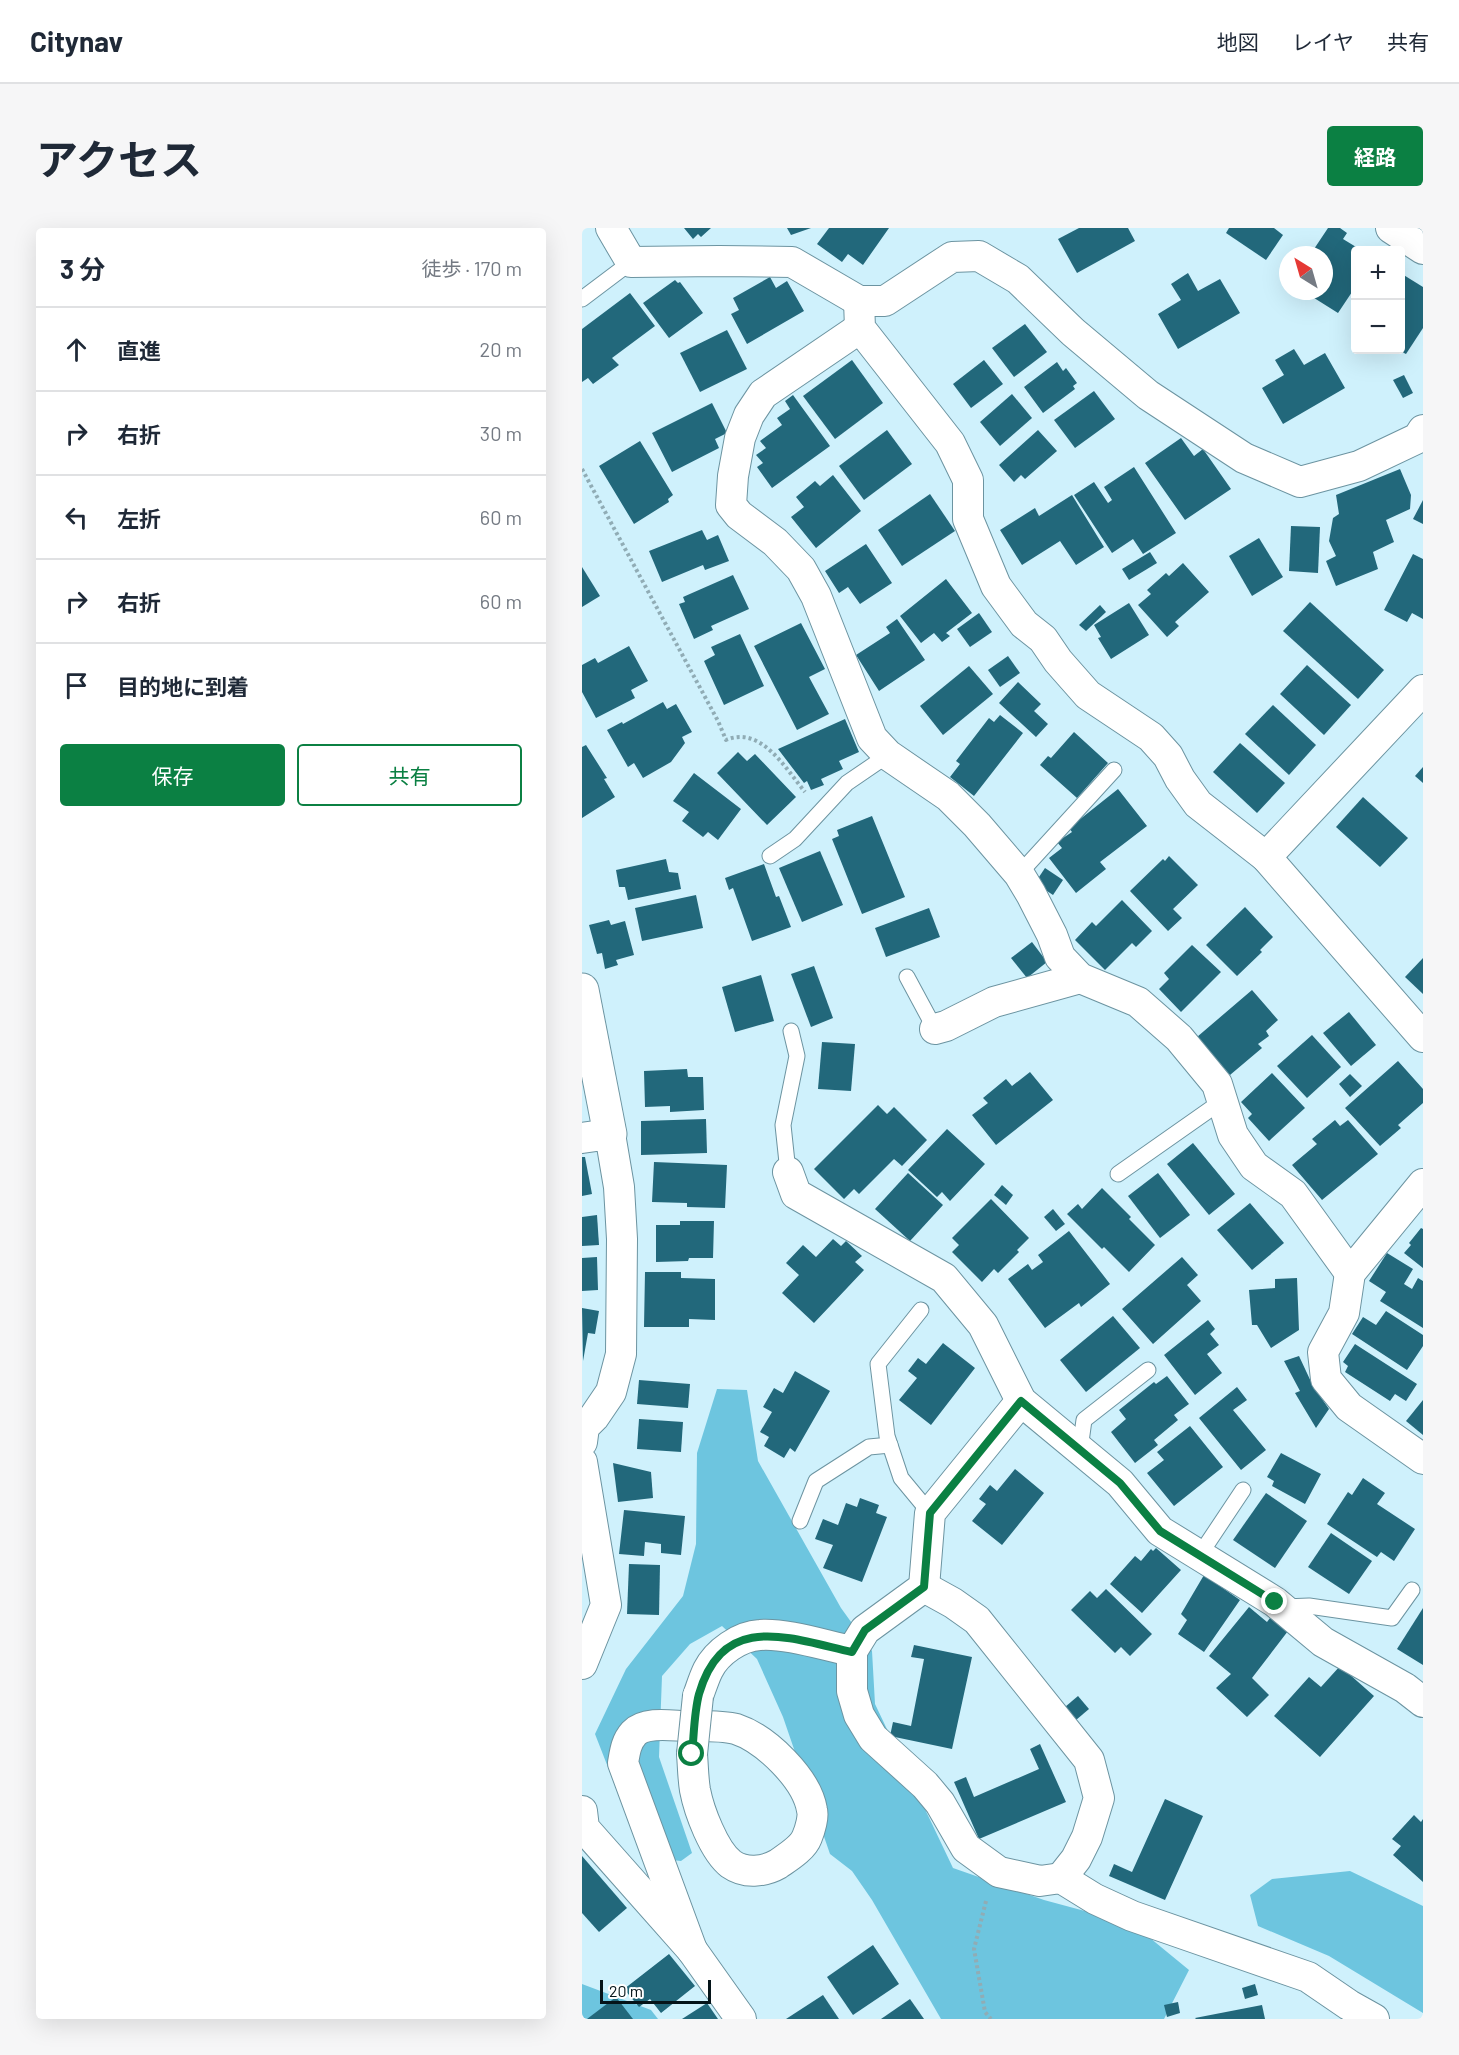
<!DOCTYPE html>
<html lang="ja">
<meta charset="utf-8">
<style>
body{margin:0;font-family:Barlow,"Noto Sans JP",sans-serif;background:#f6f6f7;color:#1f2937}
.controls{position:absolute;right:18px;top:18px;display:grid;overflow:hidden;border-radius:6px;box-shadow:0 6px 24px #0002}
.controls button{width:54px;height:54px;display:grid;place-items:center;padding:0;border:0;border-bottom:2px solid #e0e1e3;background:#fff;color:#1f2937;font:30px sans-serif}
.compass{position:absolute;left:697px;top:18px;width:54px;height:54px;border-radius:50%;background:#fff;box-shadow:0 6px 24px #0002;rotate:323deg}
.scale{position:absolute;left:18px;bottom:15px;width:111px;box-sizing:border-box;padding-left:6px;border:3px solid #051419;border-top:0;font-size:16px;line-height:21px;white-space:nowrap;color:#051419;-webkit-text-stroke:4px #fff;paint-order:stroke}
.stop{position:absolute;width:18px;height:18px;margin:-14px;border:4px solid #0b8043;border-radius:50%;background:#fff}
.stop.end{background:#0b8043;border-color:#fff;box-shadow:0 2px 6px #0008}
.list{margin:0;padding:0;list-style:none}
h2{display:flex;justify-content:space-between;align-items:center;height:78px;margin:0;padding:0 24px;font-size:26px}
h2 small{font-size:20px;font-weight:400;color:#747a83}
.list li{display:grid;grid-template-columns:39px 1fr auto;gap:18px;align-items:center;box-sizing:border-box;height:84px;padding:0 24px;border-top:2px solid #e0e1e3}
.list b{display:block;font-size:22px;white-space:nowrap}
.list em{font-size:20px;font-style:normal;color:#747a83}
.actions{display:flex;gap:12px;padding:18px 24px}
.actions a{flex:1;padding:14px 0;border:2px solid #0b8043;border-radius:6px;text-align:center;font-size:21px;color:#0b8043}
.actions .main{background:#0b8043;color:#fff}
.icon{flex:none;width:33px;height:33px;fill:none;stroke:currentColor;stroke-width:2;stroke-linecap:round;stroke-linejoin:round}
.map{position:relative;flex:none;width:841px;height:1791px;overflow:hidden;border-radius:6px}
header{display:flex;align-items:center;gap:36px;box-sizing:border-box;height:84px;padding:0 30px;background:#fff;border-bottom:2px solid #e0e1e3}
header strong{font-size:28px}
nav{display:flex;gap:33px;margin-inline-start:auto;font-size:21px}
.intro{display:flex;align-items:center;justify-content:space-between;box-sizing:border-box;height:144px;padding:0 36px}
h1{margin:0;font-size:42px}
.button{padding:15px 27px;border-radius:6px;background:#0b8043;color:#fff;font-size:21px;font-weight:700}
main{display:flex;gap:36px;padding:0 36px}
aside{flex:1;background:#fff;border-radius:6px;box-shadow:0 6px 24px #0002}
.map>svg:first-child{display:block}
</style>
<header>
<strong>Citynav</strong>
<nav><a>地図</a><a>レイヤ</a><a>共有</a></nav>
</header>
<div class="intro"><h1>アクセス</h1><a class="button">経路</a></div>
<main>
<aside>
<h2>3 分<small>徒歩 · 170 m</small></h2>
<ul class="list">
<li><svg class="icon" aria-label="ahead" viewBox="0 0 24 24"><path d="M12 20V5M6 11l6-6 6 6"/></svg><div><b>直進</b></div><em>20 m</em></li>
<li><svg class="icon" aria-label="right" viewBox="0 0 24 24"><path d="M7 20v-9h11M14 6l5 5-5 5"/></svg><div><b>右折</b></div><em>30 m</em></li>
<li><svg class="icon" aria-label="left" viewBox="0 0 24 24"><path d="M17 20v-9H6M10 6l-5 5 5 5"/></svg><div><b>左折</b></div><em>60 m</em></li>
<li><svg class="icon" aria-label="right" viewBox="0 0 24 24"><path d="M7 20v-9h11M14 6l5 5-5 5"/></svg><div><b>右折</b></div><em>60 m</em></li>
<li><svg class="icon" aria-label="arrive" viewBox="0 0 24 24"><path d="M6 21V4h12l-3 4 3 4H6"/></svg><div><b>目的地に到着</b></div></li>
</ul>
<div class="actions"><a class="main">保存</a><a>共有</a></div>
</aside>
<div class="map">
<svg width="841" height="1791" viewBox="0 0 841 1791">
<rect width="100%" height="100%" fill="#cff1fc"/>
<!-- green -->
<g fill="#6dc5df">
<polygon points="135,1161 165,1162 176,1233 259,1380 290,1423 293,1476 371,1640 462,1672 551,1696 607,1742 582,1791 359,1791 290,1672 270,1643 248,1626 201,1489 175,1431 140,1398 108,1416 80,1448 77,1529 110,1625 99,1633 61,1629 13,1506 44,1441 101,1368 114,1316 115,1225"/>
<polygon points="768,1643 841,1678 841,1785 747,1728 676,1698 668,1667 690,1651"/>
<polygon points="0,1756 69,1782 76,1791 0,1791"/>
</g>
<!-- building -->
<g fill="#22687b">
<polygon points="102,0 129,0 119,9 116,6 111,11"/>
<polygon points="205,0 229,0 209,7"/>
<polygon points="247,0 307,0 281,37 266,26 260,34 235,16"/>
<polygon points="497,0 546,0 553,13 495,45 476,11"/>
<polygon points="647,0 692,0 701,7 684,32 644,5"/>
<polygon points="746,0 758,0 765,5 761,11 779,22 774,22 774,58 756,85 721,63 742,63 742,27 728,27"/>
<polygon points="606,45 616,63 638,51 658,85 596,121 576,86 599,72 589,56"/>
<polygon points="820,46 841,59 841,100 824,126 818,123 818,49"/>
<polygon points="188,49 194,60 205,53 222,83 165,116 149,86 157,82 151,70"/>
<polygon points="93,52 96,55 98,54 121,85 87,110 61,75"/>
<polygon points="48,65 73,98 30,130 37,137 11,156 6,150 0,154 0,101"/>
<polygon points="443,96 465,124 432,149 410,120"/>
<polygon points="145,102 165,141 118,164 98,125"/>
<polygon points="712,121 722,137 743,125 763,160 701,196 680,160 702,147 693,132"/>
<polygon points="270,132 301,175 253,211 221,168"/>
<polygon points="402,132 421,156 389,180 371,156"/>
<polygon points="475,134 481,143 484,140 495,155 491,158 493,161 461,185 442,159"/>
<polygon points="822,147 831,165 821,170 811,152"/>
<polygon points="512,163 533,191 493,220 472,192"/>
<polygon points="430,166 450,190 418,218 398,194"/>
<polygon points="211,167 248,218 190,260 175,239 181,235 174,227 184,220 178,213 200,197 195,190 208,181 203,173"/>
<polygon points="130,175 145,205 133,211 137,220 90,244 70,205"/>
<polygon points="305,202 330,236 282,272 257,238"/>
<polygon points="456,202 475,223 443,251 439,247 432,254 417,237"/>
<polygon points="599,210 612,228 621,221 649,261 603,292 563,235"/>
<polygon points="58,213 91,267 86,271 87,274 52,296 17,238"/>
<polygon points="552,239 594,305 561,326 551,311 530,325 492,267 512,254 526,275 530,272 522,259"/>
<polygon points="818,241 829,267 828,281 804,292 812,314 791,324 796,341 754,358 744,333 754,328 747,313 751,290 757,286 754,267"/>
<polygon points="251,247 279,283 234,320 209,289 222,279 214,269 233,253 238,258"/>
<polygon points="348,266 373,303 320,338 296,302"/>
<polygon points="490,267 522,319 494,337 478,313 440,337 418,302 453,280 457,288"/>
<polygon points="841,272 841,296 831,291"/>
<polygon points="709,298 738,299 736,345 707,343"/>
<polygon points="120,302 125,312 136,307 147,333 123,342 121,337 80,354 67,323"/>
<polygon points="677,310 701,349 670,368 647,328"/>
<polygon points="284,316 310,355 278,376 266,359 257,365 243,343"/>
<polygon points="568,324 575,335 547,352 540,341"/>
<polygon points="831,326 841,331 841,391 830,385 825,394 802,382"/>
<polygon points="601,335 627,364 593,394 597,398 585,409 556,377 569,366 565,362 584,345 587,348"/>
<polygon points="0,339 18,368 0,379"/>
<polygon points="151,347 167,381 129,398 131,402 112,411 97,376 103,374 101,369"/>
<polygon points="364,351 390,385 364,405 368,408 360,414 352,405 339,415 318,388"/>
<polygon points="728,374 802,442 776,471 701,403"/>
<polygon points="547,375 567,407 529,431 516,410 519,409 512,397"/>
<polygon points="518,377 524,384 504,403 497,397"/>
<polygon points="397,385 410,404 388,419 375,401"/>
<polygon points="315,391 343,432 297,463 274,427 308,405 304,399"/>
<polygon points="219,395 243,441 227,449 247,486 215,502 172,418"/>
<polygon points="158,406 182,458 142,477 122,433 133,427 129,419"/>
<polygon points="47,418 66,453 49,462 53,470 14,490 0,464 0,437 13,430 16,435"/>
<polygon points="426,428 438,445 418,459 406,442"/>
<polygon points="725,437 769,477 742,507 698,466"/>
<polygon points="387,438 411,466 361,507 338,478"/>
<polygon points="436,454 459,476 452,483 466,496 454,509 417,475"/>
<polygon points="81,474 85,481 94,476 110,504 100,509 103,515 89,534 61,550 52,535 46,539 25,502 40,494 41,496"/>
<polygon points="691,477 734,517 707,547 663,506"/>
<polygon points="418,487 441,505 392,568 368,549 378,536 374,533 407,490 412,494"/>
<polygon points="263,491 277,524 257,533 261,541 239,551 242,557 229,562 225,553 222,555 196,521"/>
<polygon points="492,504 526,535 495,570 458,537 466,528 469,530"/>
<polygon points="658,515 703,555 675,585 631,544"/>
<polygon points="4,517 25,550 22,551 33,569 0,590 0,519"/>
<polygon points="156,524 165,533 173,526 214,569 185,597 135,545"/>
<polygon points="841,539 841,555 833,548"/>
<polygon points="112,545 159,581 136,612 126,604 121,609 100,593 107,584 91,573"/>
<polygon points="536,561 565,598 518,634 524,641 494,665 467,630 480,620 475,614 490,604 487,600"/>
<polygon points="781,569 826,610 798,639 754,599"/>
<polygon points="290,588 323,669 280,686 250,611 257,608 255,602"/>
<polygon points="238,623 261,677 220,694 197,640"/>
<polygon points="587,628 616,657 591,681 600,690 586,703 548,663 581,631 583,633"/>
<polygon points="84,631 87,644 96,645 99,661 46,672 43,659 37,659 34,642"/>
<polygon points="182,636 194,669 197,668 209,699 170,713 151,660 147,662 143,650"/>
<polygon points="463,640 481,652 471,667 453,655"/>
<polygon points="114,667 121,700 60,713 53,680"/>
<polygon points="540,672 570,703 554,719 550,715 523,742 493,712 510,694 514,698"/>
<polygon points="663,679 691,709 678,722 680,724 655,748 624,717"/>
<polygon points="347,680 358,709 304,729 293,700"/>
<polygon points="27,692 29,697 43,693 52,727 34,732 36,737 23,741 20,725 15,726 7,697"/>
<polygon points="450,714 465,734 445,750 429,730"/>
<polygon points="610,717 639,744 599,784 577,761 587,751 582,745"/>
<polygon points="841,730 841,766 823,749"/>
<polygon points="232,738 251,790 229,799 209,746"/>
<polygon points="179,747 192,793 153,804 140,759"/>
<polygon points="670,762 696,792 684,803 687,808 676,816 680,820 648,847 615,809"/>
<polygon points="767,784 794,817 769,838 741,805"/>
<polygon points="730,807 759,839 725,870 695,838"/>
<polygon points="240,814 273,816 269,863 236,861"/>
<polygon points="816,833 841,861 841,875 816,897 819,900 798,918 763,880"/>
<polygon points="105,841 106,849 121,849 122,882 88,884 88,878 63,879 62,843"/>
<polygon points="448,844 471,872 414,917 390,887 406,875 401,870 424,851 430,858"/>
<polygon points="690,845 723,880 687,913 666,890 670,886 659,874"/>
<polygon points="768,846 780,858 768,869 757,856"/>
<polygon points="296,877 305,886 312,879 345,912 320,938 312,931 277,966 272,961 262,971 232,941"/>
<polygon points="124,891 125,925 59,927 59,893"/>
<polygon points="753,892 758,898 766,892 796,926 740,972 710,937 735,916 730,911"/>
<polygon points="365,901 403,936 368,973 360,964 355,969 326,942"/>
<polygon points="611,915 653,966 627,987 585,936"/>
<polygon points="0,929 3,929 10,966 0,968"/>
<polygon points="72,934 145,937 143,980 105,979 105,975 70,974"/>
<polygon points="326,945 361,977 328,1013 293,981"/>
<polygon points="576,945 608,987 578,1010 546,968"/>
<polygon points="420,957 431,967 424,977 412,967"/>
<polygon points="520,960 549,989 547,991 573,1017 547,1044 522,1019 520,1021 485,986 496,976 500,981"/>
<polygon points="409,971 447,1010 435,1022 437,1024 416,1045 412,1041 400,1054 370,1024 377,1017 370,1010"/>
<polygon points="668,975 702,1015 670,1042 635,1002"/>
<polygon points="471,981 483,996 474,1003 462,989"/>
<polygon points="15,987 17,1017 0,1018 0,989"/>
<polygon points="98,993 132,993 131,1030 107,1030 106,1033 74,1034 74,997 98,997"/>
<polygon points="839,1000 841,1001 841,1040 822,1025 829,1017 827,1015"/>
<polygon points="487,1003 528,1056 499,1079 497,1075 463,1100 426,1051 446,1036 450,1042 461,1034 456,1027"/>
<polygon points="251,1011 259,1018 264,1013 280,1028 273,1034 282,1042 232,1095 200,1065 217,1047 204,1035 221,1017 234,1029"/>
<polygon points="805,1025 831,1041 822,1056 830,1061 836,1050 841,1053 841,1100 798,1073 804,1064 787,1053"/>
<polygon points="15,1029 16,1062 0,1063 0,1030"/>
<polygon points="600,1029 616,1047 605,1057 619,1073 571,1116 540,1081"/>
<polygon points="63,1044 99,1044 99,1050 133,1051 133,1092 107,1091 107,1099 62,1099"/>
<polygon points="715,1050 717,1102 689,1120 675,1097 670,1097 667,1062 693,1060 693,1051"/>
<polygon points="0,1080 17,1083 13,1106 6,1105 1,1133"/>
<polygon points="804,1083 841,1107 841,1118 825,1142 770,1106 781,1089 794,1097"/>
<polygon points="531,1088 558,1120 504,1164 478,1132"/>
<polygon points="626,1092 633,1101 628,1106 637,1117 625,1126 640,1145 613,1167 582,1127"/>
<polygon points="361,1115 393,1140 349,1197 317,1172 335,1150 326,1143 336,1130 344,1136"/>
<polygon points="773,1116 835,1156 824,1173 813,1166 808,1173 763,1144 766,1138 761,1134"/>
<polygon points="717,1128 731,1158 747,1181 734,1200 713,1165 718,1163 702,1133"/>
<polygon points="213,1143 248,1163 213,1224 208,1220 202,1230 182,1218 187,1209 178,1204 190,1184 181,1179 192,1160 201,1165"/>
<polygon points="585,1148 607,1176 592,1187 596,1192 572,1212 576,1217 553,1235 529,1204 544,1191 537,1182 572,1154 574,1156"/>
<polygon points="57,1152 108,1156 106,1180 55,1176"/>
<polygon points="655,1159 665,1172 651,1182 684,1222 659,1242 617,1190"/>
<polygon points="841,1172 841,1207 824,1193"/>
<polygon points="57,1191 101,1194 99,1224 55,1221"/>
<polygon points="608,1198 641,1239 592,1278 565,1245 582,1232 575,1224"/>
<polygon points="699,1225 739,1246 723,1276 690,1258 692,1253 685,1249"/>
<polygon points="31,1235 69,1244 71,1270 36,1274"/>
<polygon points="433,1241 462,1265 420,1317 390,1293 404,1276 397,1271 408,1257 415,1263"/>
<polygon points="781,1250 803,1265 795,1276 833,1301 812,1333 799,1324 795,1329 745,1296 766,1264 770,1267"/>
<polygon points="684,1265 725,1293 693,1340 651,1312"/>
<polygon points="278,1270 297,1277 294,1285 305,1289 280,1354 241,1340 251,1317 233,1311 241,1291 256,1297 264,1275 275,1279"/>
<polygon points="42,1282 103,1288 99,1327 79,1325 79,1316 63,1314 62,1328 37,1326"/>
<polygon points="749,1305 790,1333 767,1366 726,1339"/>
<polygon points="574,1320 599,1342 560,1385 528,1356 553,1328 559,1333 569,1321 571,1323"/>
<polygon points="47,1336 78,1337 77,1387 45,1386"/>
<polygon points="622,1347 658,1372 622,1424 596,1406 605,1392 599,1386"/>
<polygon points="524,1361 570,1406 548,1428 539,1419 533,1425 489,1382 508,1363 515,1370"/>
<polygon points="667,1379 685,1394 688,1390 706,1403 670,1450 687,1467 665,1489 634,1460 649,1446 627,1428"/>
<polygon points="841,1380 841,1437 815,1421"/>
<polygon points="332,1417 390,1429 370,1521 308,1508 311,1494 329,1498 342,1431 329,1429"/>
<polygon points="758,1438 792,1468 738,1529 692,1488 727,1449 739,1459"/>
<polygon points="496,1468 507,1481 494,1492 483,1479"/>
<polygon points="458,1516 484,1574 397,1611 372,1554 384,1549 392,1569 457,1541 448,1521"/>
<polygon points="583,1571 621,1588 583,1672 527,1648 532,1636 550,1644"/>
<polygon points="832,1587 839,1594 841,1591 841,1654 811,1627 819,1618 810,1611"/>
<polygon points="0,1628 45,1680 17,1704 0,1685"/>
<polygon points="291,1717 317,1756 271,1787 245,1749"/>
<polygon points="87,1726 113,1758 79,1785 68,1771 57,1779 42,1761"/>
<polygon points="673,1756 676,1767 663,1771 660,1760"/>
<polygon points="241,1767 257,1791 204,1791"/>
<polygon points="34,1769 51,1791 5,1791"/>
<polygon points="328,1771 342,1791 299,1791"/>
<polygon points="596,1774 598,1785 585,1789 582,1777"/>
<polygon points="125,1775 136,1791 100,1791"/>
<polygon points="680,1777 683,1791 614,1791 613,1790"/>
</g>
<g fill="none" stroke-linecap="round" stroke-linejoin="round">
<defs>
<g id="service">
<polyline points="0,71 49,34"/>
<polyline points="188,628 213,611 265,555 306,527"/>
<polyline points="437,646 532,542"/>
<polyline points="325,749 353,801"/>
<polyline points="206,944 201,897 215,828 209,803"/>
<polyline points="536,946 640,873"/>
<polyline points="339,1082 296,1136 305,1208 319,1250 348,1285"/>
<polyline points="498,1221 502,1192 566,1142"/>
<polyline points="218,1293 234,1253 287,1219 308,1217"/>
<polyline points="617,1328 661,1262"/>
<polyline points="702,1379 727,1378 810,1390 830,1362"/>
</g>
<g id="minor">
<polyline points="29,0 49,34 137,33 210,34 277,73 303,73 370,29 397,28 436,51 491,104 566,167 662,230 718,254 777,238 836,210 841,202"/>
<polyline points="809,0 841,21"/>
<polyline points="277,73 278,100 368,215 386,252 386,291 414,358 442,396 461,411 476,433 506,467 569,509 586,528 598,551 616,576 684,629 841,809"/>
<polyline points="278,100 181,166 167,187 158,210 151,248 149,277 157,287 193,314 219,341 234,368 290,510 306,527 366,568 395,597 437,646 449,666 470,707 478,729 498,750 556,774 597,810 635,856 651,907 672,938 711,966 768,1045"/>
<polyline points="684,629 841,462"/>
<polyline points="353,801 364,798 412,774 498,750"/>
<polyline points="0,910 28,906 37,959 40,1011 39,1126 29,1164 12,1189 2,1199 0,1214"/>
<polyline points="206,944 214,966 362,1050 401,1097 439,1173 538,1255 578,1303 693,1374 741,1414 823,1460 841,1474"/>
<polyline points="841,956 768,1045 762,1085 741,1124 744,1151 767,1179 841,1231"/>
<polyline points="0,1234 24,1377 0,1436"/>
<polyline points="342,1359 371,1375 395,1392 507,1532 517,1570 505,1609 494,1631 479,1650"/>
<polyline points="270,1423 270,1463 277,1487 291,1510 343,1557 358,1575 384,1620 417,1644 458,1653 479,1650 513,1671 550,1688 726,1749 767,1777 792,1791"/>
<path d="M116,1468C119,1460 122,1450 126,1442C135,1424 158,1408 178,1407C205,1405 244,1418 270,1423L283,1402L342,1359L348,1285L439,1173"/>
<path d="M110,1526C111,1538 111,1550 113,1562C117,1583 132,1623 149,1636C163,1646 182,1644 196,1636C206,1629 221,1620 225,1609C228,1602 232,1588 230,1582C225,1551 184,1511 154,1501C140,1497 115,1498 100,1498C85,1497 63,1494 52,1505C44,1514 43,1523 41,1535L110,1722"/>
<polyline points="0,1583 2,1600 110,1722 159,1791"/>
</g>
<polyline id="tertiary" points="0,762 28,906"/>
</defs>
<!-- service casing -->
<use href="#service" stroke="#6c94a1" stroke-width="17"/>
<!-- minor casing -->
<use href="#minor" stroke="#6c94a1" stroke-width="32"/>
<!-- tertiary casing -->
<use href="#tertiary" stroke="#6c94a1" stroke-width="35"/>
<!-- path -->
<g stroke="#90acb5" stroke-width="4" stroke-dasharray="3 3" stroke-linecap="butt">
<path d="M0,241L136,493L144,512C179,497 204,541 223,564"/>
<polyline points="404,1673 392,1721 403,1784 409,1791"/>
</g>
<!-- service -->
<use href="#service" stroke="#fff" stroke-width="15"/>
<!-- minor -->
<use href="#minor" stroke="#fff" stroke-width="30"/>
<!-- tertiary -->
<use href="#tertiary" stroke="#fff" stroke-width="33"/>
<defs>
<polyline id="minor-bridge" points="110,1526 116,1468"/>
</defs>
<!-- minor-bridge casing -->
<use href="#minor-bridge" stroke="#6c94a1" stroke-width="32" stroke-linecap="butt"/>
<!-- minor-bridge -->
<use href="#minor-bridge" stroke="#fff" stroke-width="30"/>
</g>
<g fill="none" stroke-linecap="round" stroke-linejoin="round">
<!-- route -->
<path stroke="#0b8043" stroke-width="8" d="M110,1526C112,1507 112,1485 117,1466C141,1383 207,1410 270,1424L283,1402L342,1359L348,1285L439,1173L538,1255L578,1303L693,1374"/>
</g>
</svg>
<div class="controls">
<button>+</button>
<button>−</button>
</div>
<svg class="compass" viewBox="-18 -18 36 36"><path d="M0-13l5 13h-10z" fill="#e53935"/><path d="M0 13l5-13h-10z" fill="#747a83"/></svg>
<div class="scale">20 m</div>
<div class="stop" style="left:110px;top:1526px"></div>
<div class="stop end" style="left:693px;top:1374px"></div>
</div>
</main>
